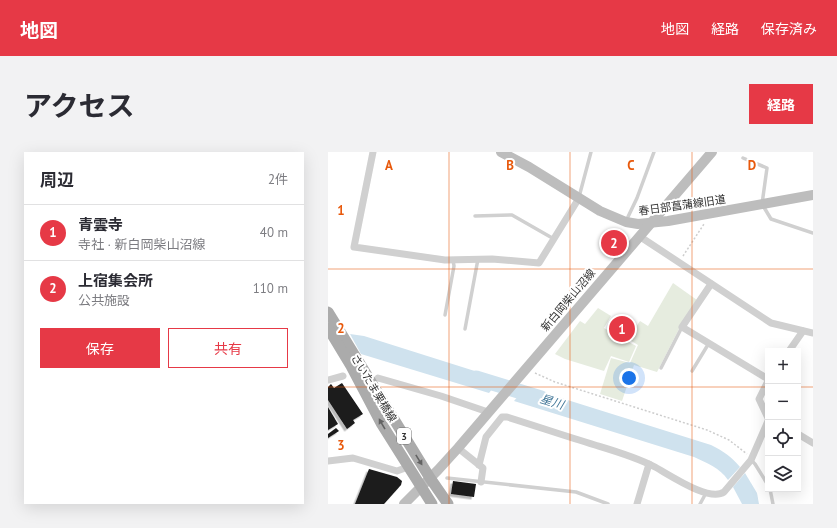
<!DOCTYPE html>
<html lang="ja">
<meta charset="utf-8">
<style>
body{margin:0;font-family:"PT Sans","Noto Sans JP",sans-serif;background:#f2f2f3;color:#2b2b33}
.controls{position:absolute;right:12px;bottom:12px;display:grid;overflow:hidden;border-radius:0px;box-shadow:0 4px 16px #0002}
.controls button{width:36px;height:36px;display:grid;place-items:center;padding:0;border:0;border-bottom:1px solid #e1e1e2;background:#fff;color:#2b2b33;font:20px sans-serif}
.you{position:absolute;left:301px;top:226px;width:14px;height:14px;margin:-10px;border:3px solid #fff;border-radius:50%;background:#1a73e8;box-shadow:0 0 0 6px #1a73e833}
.badge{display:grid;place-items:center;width:26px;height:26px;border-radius:50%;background:#e63946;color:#fff;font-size:13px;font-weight:700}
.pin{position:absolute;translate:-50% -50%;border:2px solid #fff;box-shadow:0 1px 4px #0006}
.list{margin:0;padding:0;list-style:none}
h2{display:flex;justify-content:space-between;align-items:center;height:52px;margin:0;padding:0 16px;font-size:17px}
h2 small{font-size:13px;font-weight:400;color:#7c7c81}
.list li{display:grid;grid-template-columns:26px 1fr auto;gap:12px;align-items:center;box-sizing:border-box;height:56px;padding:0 16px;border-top:1px solid #e1e1e2}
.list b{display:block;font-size:15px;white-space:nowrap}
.list p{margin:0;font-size:13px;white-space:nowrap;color:#7c7c81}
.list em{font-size:13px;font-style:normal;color:#7c7c81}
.actions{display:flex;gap:8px;padding:12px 16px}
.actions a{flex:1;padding:9px 0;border:1px solid #e63946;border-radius:0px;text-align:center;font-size:14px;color:#e63946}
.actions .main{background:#e63946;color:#fff}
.icon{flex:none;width:22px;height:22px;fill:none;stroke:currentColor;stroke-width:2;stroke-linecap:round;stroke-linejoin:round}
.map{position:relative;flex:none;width:485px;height:352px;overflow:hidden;border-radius:0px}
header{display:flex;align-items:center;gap:24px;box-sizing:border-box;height:56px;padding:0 20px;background:#e63946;color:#fff}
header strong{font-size:19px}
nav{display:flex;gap:22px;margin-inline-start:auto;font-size:14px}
.intro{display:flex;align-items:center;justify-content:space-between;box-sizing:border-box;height:96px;padding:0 24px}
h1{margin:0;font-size:28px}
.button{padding:10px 18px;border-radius:0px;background:#e63946;color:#fff;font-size:14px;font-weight:700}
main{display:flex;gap:24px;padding:0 24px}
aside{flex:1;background:#fff;border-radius:0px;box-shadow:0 4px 16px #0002}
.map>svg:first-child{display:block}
</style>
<header>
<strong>地図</strong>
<nav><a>地図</a><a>経路</a><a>保存済み</a></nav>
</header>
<div class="intro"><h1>アクセス</h1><a class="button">経路</a></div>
<main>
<aside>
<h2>周辺<small>2件</small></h2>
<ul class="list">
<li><span class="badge">1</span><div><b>青雲寺</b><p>寺社 · 新白岡柴山沼線</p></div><em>40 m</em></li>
<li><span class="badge">2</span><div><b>上宿集会所</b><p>公共施設</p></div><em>110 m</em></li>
</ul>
<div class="actions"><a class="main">保存</a><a>共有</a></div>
</aside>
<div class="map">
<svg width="485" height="352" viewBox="0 0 485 352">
<defs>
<filter id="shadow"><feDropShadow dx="-2.5" dy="2.5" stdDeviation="0" flood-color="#0004"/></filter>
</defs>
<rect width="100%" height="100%" fill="#fff"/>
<!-- green -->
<g fill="#e6ecdf">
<polygon points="345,131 369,148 353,173 329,220 306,213 294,249 272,242 283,206 302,211 310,193 300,187 312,169 320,174"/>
<polygon points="270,156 283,164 276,176 308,194 301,210 283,204 276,219 237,207 227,202 252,169 257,172"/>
</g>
<!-- water -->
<g fill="#cfe2ee">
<polygon points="22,182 36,184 172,227 161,241 33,202"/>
<path d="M198,235L383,293C395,299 404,305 412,315L400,328C392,316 379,311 366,305L186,249Z"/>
<polygon points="417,321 429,341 431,352 414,352 405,335"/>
</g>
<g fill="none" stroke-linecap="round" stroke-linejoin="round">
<!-- river -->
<polyline stroke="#cfe2ee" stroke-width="15" points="148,226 213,246"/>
</g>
<!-- building -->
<g fill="#1a1a1a" filter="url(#shadow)">
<polygon points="285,80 296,86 293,92 291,90 286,99 280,96 284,88 282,87"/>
<polygon points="14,231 35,262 25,268 27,271 19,277 0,248 0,235 3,232 6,236"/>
<polygon points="0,255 10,272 0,278"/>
<polygon points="8,276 11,279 0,286 0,282"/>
<polygon points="41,317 69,325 74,329 73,333 56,352 27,352"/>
<polygon points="125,329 148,332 146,345 123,342"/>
</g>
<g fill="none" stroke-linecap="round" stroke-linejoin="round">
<!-- path -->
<g stroke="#cdcdcd" stroke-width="1.5" stroke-dasharray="2 2" stroke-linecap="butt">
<polyline points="355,104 376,72"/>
<polyline points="207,221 227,230 379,278 401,288 419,302"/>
</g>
<!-- lane -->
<g stroke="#d0d0d0" stroke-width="3.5">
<polyline points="415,6 439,16 434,52 443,67 485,81"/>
<polyline points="251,45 263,0"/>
<polyline points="147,64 184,63 226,87"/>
<polyline points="298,69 309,46 326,0"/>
<polyline points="117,163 126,114 125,108"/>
<polyline points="137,177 150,107"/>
<polyline points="333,216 354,175"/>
<polyline points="364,219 381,191"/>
<polyline points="423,308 427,312 440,333"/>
<polyline points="119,326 248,340 280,352"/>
<polyline points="442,337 445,352"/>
<polyline points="372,352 378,341"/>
</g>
<!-- street -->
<g stroke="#d0d0d0" stroke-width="7">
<polyline points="45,0 26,95 117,108 164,107 211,111 251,46"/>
<polyline points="311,84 443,171 485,181"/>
<polyline points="383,132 354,175 440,227"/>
<polyline points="461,199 475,179"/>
<polyline points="50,226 113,244 160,260"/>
<polyline points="0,228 15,224"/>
<polyline points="440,229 431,247 440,266"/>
<polyline points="470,282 485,291"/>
<polyline points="130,296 155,316 153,330"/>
<polyline points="0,309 25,306 69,319 80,315"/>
<path d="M151,313L158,285L174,265H179C208,274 237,284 267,293C287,299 308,305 327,315C342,323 381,350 396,340L423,308L440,269"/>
<polyline points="309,352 321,312"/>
</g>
<!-- secondary -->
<g stroke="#bdbdbd" stroke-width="10">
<polyline points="173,0 201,15 272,59 298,70 310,72 340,69 485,43"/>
<polyline points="76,352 110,318 130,296 384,0"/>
</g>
<!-- primary -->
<g stroke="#ababab" stroke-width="11">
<polyline points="0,160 102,326 120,352"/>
<polyline points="0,176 23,214 53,271 104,352"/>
</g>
</g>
<!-- one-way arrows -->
<defs><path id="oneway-solid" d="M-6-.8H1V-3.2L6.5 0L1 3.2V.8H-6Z"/></defs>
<g fill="#636363">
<use href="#oneway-solid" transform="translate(54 272) rotate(-120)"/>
<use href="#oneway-solid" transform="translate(91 308) rotate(58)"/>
</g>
<!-- grid -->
<path fill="none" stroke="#e8590c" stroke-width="1" stroke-opacity="0.55" d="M121,0V352M242,0V352M364,0V352M0,117H485M0,235H440M470,235H485"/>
<g text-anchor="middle" stroke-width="4" stroke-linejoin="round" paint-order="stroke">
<!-- shield labels -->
<rect fill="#fff" stroke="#707070" stroke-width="1" x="69" y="276" width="14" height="16" rx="3"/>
<g font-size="10" font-weight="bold" fill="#333">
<text x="76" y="288">3</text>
</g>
<!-- street labels -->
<g font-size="11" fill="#333" stroke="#fff">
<text transform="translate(354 53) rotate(-8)" y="4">春日部菖蒲線旧道</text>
<text transform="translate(240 148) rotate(-50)" y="4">新白岡柴山沼線</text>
<text transform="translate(46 236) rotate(59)" y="4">さいたま栗橋線</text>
</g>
<!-- water labels -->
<g font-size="12" font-style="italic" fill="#3f7597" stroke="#fff">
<text transform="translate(224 250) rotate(17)" y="4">星川</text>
</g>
</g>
<g font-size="13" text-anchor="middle" font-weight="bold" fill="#e8590c" stroke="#fff" stroke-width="4" stroke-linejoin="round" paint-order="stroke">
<text x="61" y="18">A</text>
<text x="182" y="18">B</text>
<text x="303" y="18">C</text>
<text x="424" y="18">D</text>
<text x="13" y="63">1</text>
<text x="13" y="181">2</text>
<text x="13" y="298">3</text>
</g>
</svg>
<div class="controls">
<button>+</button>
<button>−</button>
<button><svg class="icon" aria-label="locate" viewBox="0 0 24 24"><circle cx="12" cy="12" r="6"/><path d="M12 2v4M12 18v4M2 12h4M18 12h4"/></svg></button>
<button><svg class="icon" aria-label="layers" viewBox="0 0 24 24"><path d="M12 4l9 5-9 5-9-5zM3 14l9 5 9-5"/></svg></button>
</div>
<div class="you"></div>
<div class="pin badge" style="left:294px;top:177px">1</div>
<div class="pin badge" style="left:286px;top:91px">2</div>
</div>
</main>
